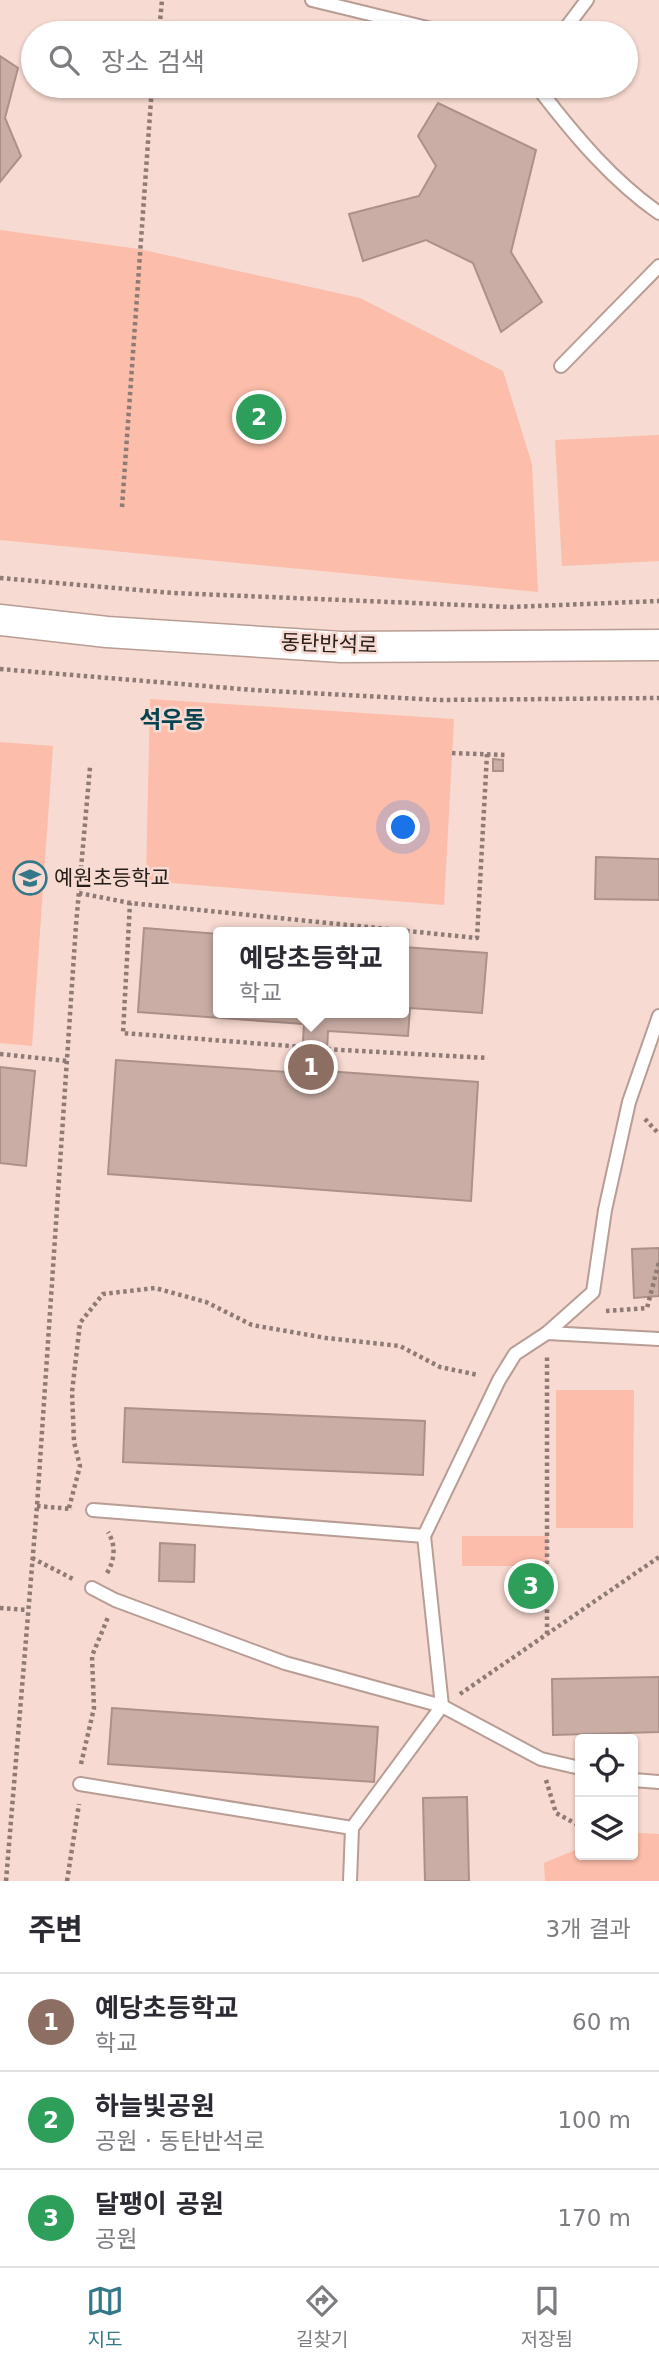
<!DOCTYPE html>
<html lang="ko">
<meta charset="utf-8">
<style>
body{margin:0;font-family:"DejaVu Sans","Noto Sans KR",sans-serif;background:#f2f2f3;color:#2b2b33}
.controls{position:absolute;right:21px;bottom:21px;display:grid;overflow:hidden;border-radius:7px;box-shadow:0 2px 5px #0004}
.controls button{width:63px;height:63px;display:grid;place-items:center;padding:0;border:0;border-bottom:2px solid #e1e1e2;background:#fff;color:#2b2b33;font:35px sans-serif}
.you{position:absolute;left:404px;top:828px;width:24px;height:24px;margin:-18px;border:5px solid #fff;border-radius:50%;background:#1a73e8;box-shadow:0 0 0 10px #1a73e833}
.badge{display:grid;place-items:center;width:46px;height:46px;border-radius:50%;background:#347788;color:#fff;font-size:23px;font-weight:700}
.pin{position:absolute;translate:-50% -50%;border:4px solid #fff;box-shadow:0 2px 7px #0006}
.popup{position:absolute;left:213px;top:927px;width:196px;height:91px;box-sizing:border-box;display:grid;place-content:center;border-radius:7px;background:#fff;filter:drop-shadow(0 2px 5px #0005);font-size:23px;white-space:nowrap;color:#7c7c81}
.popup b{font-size:26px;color:#2b2b33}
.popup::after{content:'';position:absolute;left:50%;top:100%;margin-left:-14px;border:14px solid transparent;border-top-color:#fff}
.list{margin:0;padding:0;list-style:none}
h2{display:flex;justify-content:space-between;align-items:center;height:91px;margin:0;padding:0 28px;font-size:30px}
h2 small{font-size:23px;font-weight:400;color:#7c7c81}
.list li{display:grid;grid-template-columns:46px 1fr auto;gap:21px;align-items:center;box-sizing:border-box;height:98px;padding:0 28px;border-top:2px solid #e1e1e2}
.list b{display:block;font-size:26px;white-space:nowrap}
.list p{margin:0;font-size:23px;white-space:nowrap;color:#7c7c81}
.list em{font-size:23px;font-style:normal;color:#7c7c81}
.icon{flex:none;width:38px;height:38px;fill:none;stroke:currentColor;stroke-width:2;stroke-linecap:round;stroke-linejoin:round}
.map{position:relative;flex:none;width:659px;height:1881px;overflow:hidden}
.search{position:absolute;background:#fff;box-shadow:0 2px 5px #0004;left:21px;right:21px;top:21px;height:77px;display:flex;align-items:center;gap:18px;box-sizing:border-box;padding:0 24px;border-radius:38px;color:#7c7c81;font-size:26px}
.sheet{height:385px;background:#fff}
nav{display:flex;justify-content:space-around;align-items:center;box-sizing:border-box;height:98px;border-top:2px solid #e1e1e2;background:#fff;font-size:19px;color:#7c7c81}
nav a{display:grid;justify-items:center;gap:4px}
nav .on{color:#347788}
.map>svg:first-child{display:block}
</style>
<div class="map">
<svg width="659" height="1881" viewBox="0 0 659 1881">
<rect width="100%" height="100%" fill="#f7dad1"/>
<!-- green -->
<g fill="#fcbdaa">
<polygon points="0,230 139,249 360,298 503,371 532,464 538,592 0,540"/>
<polygon points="659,435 659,561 562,566 555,440"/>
<polygon points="150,699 454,719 444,905 146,881"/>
<polygon points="0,742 53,746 32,1046 0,1043"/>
<polygon points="556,1390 634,1390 633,1528 556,1528"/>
<polygon points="462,1536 548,1536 547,1607 516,1607 515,1566 462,1566"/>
<polygon points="640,1833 659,1834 659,1881 545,1881 544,1863 580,1848 580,1855 633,1855 633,1834"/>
</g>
<!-- building -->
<g fill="#caaea6" stroke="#ac9189" stroke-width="2">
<polygon points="0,56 18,68 5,118 21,156 0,182"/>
<polygon points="438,103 536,150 511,252 542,302 501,332 473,263 426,240 363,261 349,214 419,196 436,166 418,136"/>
<polygon points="493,759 503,760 503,771 493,771"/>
<polygon points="596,857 659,859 659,900 595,899"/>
<polygon points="144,928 218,934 218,1013 404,1013 404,947 487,953 482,1013 410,1008 408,1036 328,1031 326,1071 478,1082 471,1201 108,1174 116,1060 301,1073 304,1024 138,1012"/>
<polygon points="0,1067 35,1071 26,1166 0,1163"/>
<polygon points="659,1248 659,1296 634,1298 632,1249"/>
<polygon points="125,1408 425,1421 423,1475 123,1462"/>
<polygon points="160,1543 195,1545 194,1582 159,1581"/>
<polygon points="659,1677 659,1732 553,1735 552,1679"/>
<polygon points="112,1708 378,1727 374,1782 108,1764"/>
<polygon points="467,1797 469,1881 425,1881 423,1798"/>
</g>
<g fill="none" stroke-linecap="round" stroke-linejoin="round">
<defs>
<g id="service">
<polyline points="312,0 448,33"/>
<polyline points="562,33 587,0"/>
<path d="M543,86L542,93C576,137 613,181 659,213"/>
<polyline points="561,366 659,266"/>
<polyline points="547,1333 659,1339"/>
<polyline points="93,1510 424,1536 499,1380 515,1354 547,1333 593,1292 605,1210 629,1102 659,1016"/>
<polyline points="92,1588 115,1600 285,1663 442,1706 424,1536"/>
<polyline points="633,1780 659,1782"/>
<polyline points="80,1784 352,1828 442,1706 541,1759 580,1768"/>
<polyline points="350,1881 352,1828"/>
</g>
<polyline id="tertiary" points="0,620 107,632 341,647 659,645"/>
</defs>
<!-- service casing -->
<use href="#service" stroke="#b89d95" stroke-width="16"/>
<!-- tertiary casing -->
<use href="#tertiary" stroke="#b89d95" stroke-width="33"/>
<!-- path -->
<g stroke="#8f7b75" stroke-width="4.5" stroke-dasharray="3.5 3.5" stroke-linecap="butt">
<polyline points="159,33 162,0"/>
<polyline points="122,507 152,86"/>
<polyline points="0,578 173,593 511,607 659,601"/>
<polyline points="0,669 253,690 439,700 659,698"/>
<polyline points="452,753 507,755"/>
<polyline points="487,754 477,938 130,903 123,1033 342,1050 488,1058"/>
<polyline points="79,893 130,903"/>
<polyline points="0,1054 67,1061"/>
<polyline points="645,1119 659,1134"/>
<polyline points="606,1311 647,1308 659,1262"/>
<polyline points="37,1506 72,1509"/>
<polyline points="69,1508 80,1466 74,1442 72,1392 80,1323 103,1294 155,1288 206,1302 252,1325 326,1338 400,1346 440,1367 478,1375"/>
<polyline points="32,1558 75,1580"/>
<path d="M107,1573C115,1560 116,1545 108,1532"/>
<polyline points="0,1608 28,1610"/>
<polyline points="547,1634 547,1355"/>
<polyline points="460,1694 659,1557"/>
<polyline points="81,1764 94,1708 92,1656 108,1617"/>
<polyline points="546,1780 556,1813 580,1826"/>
<polyline points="6,1881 37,1506 76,925 90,767"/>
<polyline points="67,1881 79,1804"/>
</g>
<!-- service -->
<use href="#service" stroke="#fff" stroke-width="12"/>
<!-- tertiary -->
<use href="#tertiary" stroke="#fff" stroke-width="30"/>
</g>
<!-- icons -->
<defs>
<symbol id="school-ring" viewBox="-11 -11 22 22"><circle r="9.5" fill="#f7dad1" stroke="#347788" stroke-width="1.5"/><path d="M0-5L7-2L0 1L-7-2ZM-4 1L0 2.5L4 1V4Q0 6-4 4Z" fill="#347788"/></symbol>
</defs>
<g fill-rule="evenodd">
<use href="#school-ring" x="11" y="859" width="38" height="38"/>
</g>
<g text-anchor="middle" stroke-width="5" stroke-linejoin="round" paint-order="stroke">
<!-- street labels -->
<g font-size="21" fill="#261c19" stroke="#f7dad1">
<text transform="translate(329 644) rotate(2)" y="7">동탄반석로</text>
</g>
<!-- poi labels -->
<g font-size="21" fill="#261c19" stroke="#f7dad1" text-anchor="start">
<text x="54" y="885">예원초등학교</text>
</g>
<!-- quarter labels -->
<g font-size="24" font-weight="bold" fill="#084450" stroke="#f7dad1">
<text x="172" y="728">석우동</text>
</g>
</g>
</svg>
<div class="controls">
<button><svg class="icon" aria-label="locate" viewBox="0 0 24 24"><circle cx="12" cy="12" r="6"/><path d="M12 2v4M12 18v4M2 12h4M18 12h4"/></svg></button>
<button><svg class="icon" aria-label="layers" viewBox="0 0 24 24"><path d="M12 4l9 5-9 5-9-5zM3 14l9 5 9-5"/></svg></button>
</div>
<div class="you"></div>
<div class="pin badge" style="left:311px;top:1067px;background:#8d6e63">1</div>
<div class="popup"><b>예당초등학교</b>학교</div>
<div class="pin badge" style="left:259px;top:417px;background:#2e9e5b">2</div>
<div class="pin badge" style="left:531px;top:1586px;background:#2e9e5b">3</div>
<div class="search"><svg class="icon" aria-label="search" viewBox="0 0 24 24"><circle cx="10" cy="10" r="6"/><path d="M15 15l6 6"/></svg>장소 검색</div>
</div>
<section class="sheet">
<h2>주변<small>3개 결과</small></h2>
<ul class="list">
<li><span class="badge" style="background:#8d6e63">1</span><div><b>예당초등학교</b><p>학교</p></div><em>60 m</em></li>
<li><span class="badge" style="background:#2e9e5b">2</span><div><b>하늘빛공원</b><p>공원 · 동탄반석로</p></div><em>100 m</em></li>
<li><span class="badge" style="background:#2e9e5b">3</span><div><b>달팽이 공원</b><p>공원</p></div><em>170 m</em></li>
</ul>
</section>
<nav>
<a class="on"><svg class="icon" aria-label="map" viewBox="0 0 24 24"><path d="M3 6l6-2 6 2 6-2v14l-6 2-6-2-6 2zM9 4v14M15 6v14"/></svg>지도</a>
<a><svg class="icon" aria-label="directions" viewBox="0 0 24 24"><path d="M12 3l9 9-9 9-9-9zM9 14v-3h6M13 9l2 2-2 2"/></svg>길찾기</a>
<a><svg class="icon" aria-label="saved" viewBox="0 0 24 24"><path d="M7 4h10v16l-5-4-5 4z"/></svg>저장됨</a>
</nav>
